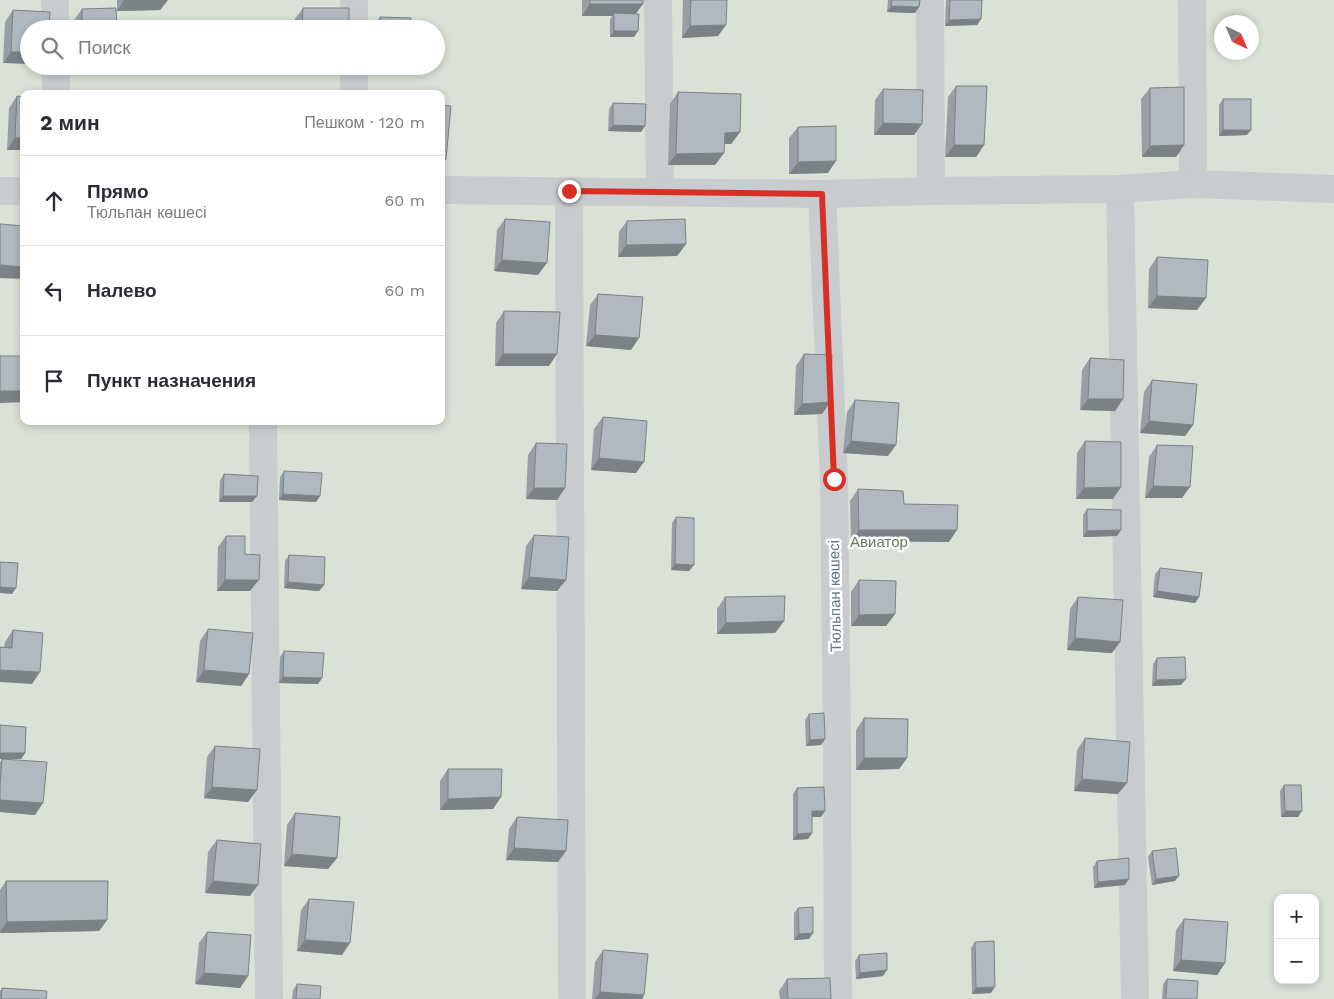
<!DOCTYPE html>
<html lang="ru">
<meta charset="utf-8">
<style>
body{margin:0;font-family:"Work Sans",sans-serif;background:#f7f7f7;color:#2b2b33}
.controls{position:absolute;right:15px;bottom:15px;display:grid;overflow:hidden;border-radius:10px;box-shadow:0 2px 8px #0003}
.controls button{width:45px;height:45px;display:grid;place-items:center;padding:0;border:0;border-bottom:1px solid #e1e1e2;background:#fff;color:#2b2b33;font:25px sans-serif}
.compass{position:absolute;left:1214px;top:15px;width:45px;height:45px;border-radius:50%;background:#fff;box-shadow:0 2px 8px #0003;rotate:136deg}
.stop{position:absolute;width:15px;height:15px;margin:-11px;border:4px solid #d93025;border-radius:50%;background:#fff}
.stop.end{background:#d93025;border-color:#fff;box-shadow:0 1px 5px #0008}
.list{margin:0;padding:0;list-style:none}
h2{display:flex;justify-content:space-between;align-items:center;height:65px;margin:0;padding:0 20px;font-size:21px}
h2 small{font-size:16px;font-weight:400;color:#7c7c81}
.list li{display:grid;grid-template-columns:32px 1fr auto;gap:15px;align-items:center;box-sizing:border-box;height:90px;padding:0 20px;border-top:1px solid #e1e1e2}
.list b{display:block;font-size:19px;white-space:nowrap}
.list p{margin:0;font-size:16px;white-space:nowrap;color:#7c7c81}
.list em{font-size:16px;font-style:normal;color:#7c7c81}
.icon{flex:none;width:28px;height:28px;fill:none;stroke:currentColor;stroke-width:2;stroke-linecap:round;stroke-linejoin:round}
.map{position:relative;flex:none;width:1334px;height:999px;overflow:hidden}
.search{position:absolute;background:#fff;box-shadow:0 2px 8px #0003;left:20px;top:20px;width:425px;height:55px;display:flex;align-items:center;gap:12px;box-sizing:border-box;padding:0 18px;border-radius:28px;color:#7c7c81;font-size:19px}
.panel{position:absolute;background:#fff;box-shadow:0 2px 8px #0003;left:20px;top:90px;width:425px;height:335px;border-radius:10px}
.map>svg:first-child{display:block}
</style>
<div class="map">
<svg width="1334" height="999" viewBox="0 0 1334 999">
<rect width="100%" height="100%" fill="#f8f8f5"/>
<!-- green -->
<path fill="#dae1d6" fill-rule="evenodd" d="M0,0H1334V999H0ZM1222,22H1252V52H1222ZM29,29H436V66H29ZM24,94H441V421H24ZM1278,898H1315V980H1278Z"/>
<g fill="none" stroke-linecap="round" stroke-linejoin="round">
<!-- street -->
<g stroke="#c8cccf" stroke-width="28">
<polyline points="55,0 55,29"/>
<polyline points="658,0 660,191"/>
<polyline points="930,0 931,191"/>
<polyline points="1192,0 1193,184"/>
<polyline points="354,29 354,0"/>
<polyline points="56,66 56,94"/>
<polyline points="354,94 354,66"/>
<polyline points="1120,189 1135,999"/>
<polyline points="441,190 822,194 931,191 1120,189 1193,184 1334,189"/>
<polyline points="0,191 24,191"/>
<polyline points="569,191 572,999"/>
<polyline points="822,194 834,479 837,750 838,999"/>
<polyline points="263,421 269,999"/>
</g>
</g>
<!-- wall -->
<g fill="#979fa4">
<polygon points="117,0 168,0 160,10 117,11"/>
<polygon points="582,0 643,0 635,14 634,37 610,37 610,19 612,16 582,16"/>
<polygon points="683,0 727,0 718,36 682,38"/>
<polygon points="888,0 920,0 919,7 915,13 887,12"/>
<polygon points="946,0 982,0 981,19 977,25 945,26"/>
<polygon points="303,8 349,29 294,29 295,19"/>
<polygon points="82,9 117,29 74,29 74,20"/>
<polygon points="13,10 49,29 3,63 5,22"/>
<polygon points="380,17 410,29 376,29 376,23"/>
<polygon points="956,86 984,145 976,157 945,157 948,97"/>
<polygon points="1150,88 1184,145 1176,157 1142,157 1141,99"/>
<polygon points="883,89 922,124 914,135 874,135 875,100"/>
<polygon points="678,92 740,132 731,144 724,144 724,153 715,165 668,165 670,104"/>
<polygon points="17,96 24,150 7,150 9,108"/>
<polygon points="1223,99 1247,135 1219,136 1219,105"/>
<polygon points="613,103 641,132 608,131 609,109"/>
<polygon points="798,127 828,173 789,174 789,138"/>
<polygon points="505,219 538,275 494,271 497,230"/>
<polygon points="627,221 686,244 677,256 618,257 619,232"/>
<polygon points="1157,257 1197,310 1148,308 1149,269"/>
<polygon points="598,294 631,350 586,346 590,305"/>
<polygon points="504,311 549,366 495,366 496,323"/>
<polygon points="804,354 830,402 822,414 794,415 796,366"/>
<polygon points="1090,358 1123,399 1115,411 1080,410 1082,370"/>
<polygon points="1152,380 1193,425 1185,436 1140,433 1144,392"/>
<polygon points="855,400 888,456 843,453 847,412"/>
<polygon points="603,417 636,473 591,470 594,429"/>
<polygon points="1085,441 1113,499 1076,499 1077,453"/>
<polygon points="536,443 565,488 557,500 526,499 528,455"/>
<polygon points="1157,445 1182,498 1145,498 1149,457"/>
<polygon points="284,471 320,496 316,502 279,500 280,477"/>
<polygon points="224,474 257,496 252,502 219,502 220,480"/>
<polygon points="858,489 949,542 851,541 850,501"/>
<polygon points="1087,509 1117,536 1083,537 1083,515"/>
<polygon points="676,517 689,571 671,570 672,523"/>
<polygon points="534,535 566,580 557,591 521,589 526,546"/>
<polygon points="226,536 245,554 250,591 217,591 218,547"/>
<polygon points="289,555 324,585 319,591 284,588 285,561"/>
<polygon points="1160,568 1199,597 1195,603 1153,597 1155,574"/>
<polygon points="859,580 895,614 886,626 851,626 851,592"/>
<polygon points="725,597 784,621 775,633 717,634 717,609"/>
<polygon points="1078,597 1112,653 1067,650 1070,609"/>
<polygon points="208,629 249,674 241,686 196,682 200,641"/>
<polygon points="13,630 32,684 4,647 5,642"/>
<polygon points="284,651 322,678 318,684 279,683 280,657"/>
<polygon points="1157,658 1181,685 1152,686 1153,664"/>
<polygon points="809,714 825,739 821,745 806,746 805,720"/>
<polygon points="864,718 907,758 899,769 856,770 856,730"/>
<polygon points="0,725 25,753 21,759 6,759 35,815 0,812 0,762 2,759 0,759"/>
<polygon points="1085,738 1118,794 1074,791 1077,750"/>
<polygon points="215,746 257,790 248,802 204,798 207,757"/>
<polygon points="448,769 493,809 440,810 440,781"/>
<polygon points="1284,785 1298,817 1281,817 1280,791"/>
<polygon points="797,788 821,817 812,817 812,833 808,839 793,840 793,794"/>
<polygon points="295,813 337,858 328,869 284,866 287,825"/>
<polygon points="517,817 566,851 558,862 506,860 509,829"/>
<polygon points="217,840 250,896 205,893 208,852"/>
<polygon points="1152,851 1175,881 1152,885 1148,857"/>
<polygon points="1097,861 1125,885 1094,888 1093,867"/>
<polygon points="6,881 107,920 99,931 0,933 0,890"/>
<polygon points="309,899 342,955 297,951 301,910"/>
<polygon points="798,908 809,939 794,940 794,913"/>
<polygon points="1184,919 1225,963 1217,975 1173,971 1176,930"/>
<polygon points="207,932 248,976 240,988 195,984 199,943"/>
<polygon points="975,942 991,993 972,994 971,948"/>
<polygon points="603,950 644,995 642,999 592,999 595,962"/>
<polygon points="859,955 883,976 856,979 855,961"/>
<polygon points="787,979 831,999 780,999 779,991"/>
<polygon points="1167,979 1197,999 1162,999 1163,984"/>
<polygon points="297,984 320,999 292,999 293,990"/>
<polygon points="2,988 46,999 0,999 0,991"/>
</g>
<!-- shaded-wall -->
<g fill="#7b8286">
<polygon points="124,0 168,0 160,10 117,11"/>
<polygon points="590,4 643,4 635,15 614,13 612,16 582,16"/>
<polygon points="891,6 919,7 915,13 887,12"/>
<polygon points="981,19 977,25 945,26 949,20"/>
<polygon points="726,25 718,36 682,38 690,26"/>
<polygon points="614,31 638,31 634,37 610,37"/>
<polygon points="11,52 29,52 29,64 3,63"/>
<polygon points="883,123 922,124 914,135 874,135"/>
<polygon points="613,125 645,126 641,132 608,131"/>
<polygon points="1223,130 1251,130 1247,135 1219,136"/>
<polygon points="740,132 731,144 716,144 725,133"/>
<polygon points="15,138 24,138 24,150 7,150"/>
<polygon points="954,145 984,145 976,157 945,157"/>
<polygon points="1184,145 1176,157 1142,157 1150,146"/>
<polygon points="724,153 715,165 668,165 676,154"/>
<polygon points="441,159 446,159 441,165"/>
<polygon points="836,161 828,173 789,174 798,162"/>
<polygon points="686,244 677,256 618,257 626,245"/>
<polygon points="502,260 547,263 538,275 494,271"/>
<polygon points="0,265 24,267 24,279 0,278"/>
<polygon points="1157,296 1206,298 1197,310 1148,308"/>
<polygon points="595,335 639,338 631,350 586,346"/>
<polygon points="503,354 557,354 549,366 495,366"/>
<polygon points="0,391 24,391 24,402 0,403"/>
<polygon points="1088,399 1123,399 1115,411 1080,410"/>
<polygon points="830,402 822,414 794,415 802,404"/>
<polygon points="1149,421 1193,425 1185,436 1140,433"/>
<polygon points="851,441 896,445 888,456 843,453"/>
<polygon points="599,458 644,462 636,473 591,470"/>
<polygon points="1153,486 1190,487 1182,498 1145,498"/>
<polygon points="1121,487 1113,499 1076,499 1084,488"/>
<polygon points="534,488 565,488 557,500 526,499"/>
<polygon points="283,494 320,496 316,502 279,500"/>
<polygon points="223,496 257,496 252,502 219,502"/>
<polygon points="859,530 957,530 949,542 851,541"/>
<polygon points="1121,530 1117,536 1083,537 1087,531"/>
<polygon points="675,564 694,565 689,571 671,570"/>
<polygon points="529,577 566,580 557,591 521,589"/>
<polygon points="225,580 259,580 250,591 217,591"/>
<polygon points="288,582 324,585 319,591 284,588"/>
<polygon points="0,587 16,588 12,594 0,593"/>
<polygon points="1157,591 1199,597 1195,603 1153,597"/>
<polygon points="895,614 886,626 851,626 859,615"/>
<polygon points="784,621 775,633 717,634 726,623"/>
<polygon points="1075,638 1120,642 1112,653 1067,650"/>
<polygon points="0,670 40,672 32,684 0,682"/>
<polygon points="204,670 249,674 241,686 196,682"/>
<polygon points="283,677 322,678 318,684 279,683"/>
<polygon points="1186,679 1181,685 1152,686 1156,680"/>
<polygon points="825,739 821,745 806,746 810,740"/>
<polygon points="0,753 25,753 21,759 0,759"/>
<polygon points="864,758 907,758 899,769 856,770"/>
<polygon points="1082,779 1127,783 1118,794 1074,791"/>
<polygon points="212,787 257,790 248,802 204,798"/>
<polygon points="501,797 493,809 440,810 448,799"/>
<polygon points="0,800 43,803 35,815 0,812"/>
<polygon points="812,811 825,811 821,817 808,817"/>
<polygon points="1285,811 1302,811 1298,817 1281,817"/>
<polygon points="812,833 808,839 793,840 797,834"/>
<polygon points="514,848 566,851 558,862 506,860"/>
<polygon points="292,854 337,858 328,869 284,866"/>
<polygon points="1179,876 1175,881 1152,885 1156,879"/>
<polygon points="1129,879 1125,885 1094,888 1098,882"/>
<polygon points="213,881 258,885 250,896 205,893"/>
<polygon points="107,920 99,931 0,933 0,932 7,922"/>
<polygon points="813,933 809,939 794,940 799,934"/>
<polygon points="305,940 350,943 342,955 297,951"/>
<polygon points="1181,960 1225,963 1217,975 1173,971"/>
<polygon points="887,970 883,976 856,979 860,973"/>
<polygon points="204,973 248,976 240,988 195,984"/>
<polygon points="995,987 991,993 972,994 976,988"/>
<polygon points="600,992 644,995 642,999 595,999"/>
</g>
<!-- building -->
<g fill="#b0b9bf" stroke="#7b8286">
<rect x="590" y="0" width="53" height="4"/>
<polygon points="691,0 727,0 726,25 690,26"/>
<polygon points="892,0 920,0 919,7 891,6"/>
<polygon points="950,0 982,0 981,19 949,20"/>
<polygon points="116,8 117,29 82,29 82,9"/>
<polygon points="303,8 349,8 349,29 302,29"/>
<polygon points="13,10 50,12 49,29 29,29 29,52 11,52"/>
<polygon points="614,13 639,14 638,31 614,31"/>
<polygon points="380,17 411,18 410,29 380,29"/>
<polygon points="956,86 987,86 984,145 954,145"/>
<polygon points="1184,87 1184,145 1150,146 1150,88"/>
<polygon points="883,89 923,90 922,124 883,123"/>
<polygon points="678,92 741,94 740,132 725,133 724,153 676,154"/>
<polygon points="17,96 24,97 24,138 15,138"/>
<rect x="1223" y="99" width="28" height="31"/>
<polygon points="613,103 646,104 645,126 613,125"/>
<polygon points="441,105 451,106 446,159 441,159"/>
<polygon points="836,126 836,161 798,162 798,127"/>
<polygon points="505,219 550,222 547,263 502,260"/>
<polygon points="685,219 686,244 626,245 627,221"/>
<polygon points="0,224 24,226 24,267 0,265"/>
<polygon points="1157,257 1208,260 1206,298 1157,296"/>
<polygon points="598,294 643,297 639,338 595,335"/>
<polygon points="504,311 560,312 557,354 503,354"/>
<polygon points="804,354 832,355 830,402 802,404"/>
<rect x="0" y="356" width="24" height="35"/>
<polygon points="1090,358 1124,360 1123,399 1088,399"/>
<polygon points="1152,380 1197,384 1193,425 1149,421"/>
<polygon points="855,400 899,403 896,445 851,441"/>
<polygon points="603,417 647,421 644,462 599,458"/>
<polygon points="1085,441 1121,442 1121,487 1084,488"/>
<polygon points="536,443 567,444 565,488 534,488"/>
<polygon points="1157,445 1193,446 1190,487 1153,486"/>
<polygon points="284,471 322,473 320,496 283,494"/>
<polygon points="224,474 258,476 257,496 223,496"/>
<polygon points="858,489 903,491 904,504 958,505 957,530 859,530"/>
<polygon points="1087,509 1121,510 1121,530 1087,531"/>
<polygon points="676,517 694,518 694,565 675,564"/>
<polygon points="534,535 569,537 566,580 529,577"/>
<polygon points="226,536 245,536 245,554 260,555 259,580 225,580"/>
<polygon points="289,555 325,557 324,585 288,582"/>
<polygon points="0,562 18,563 16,588 0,587"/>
<polygon points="1160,568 1202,573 1199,597 1157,591"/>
<polygon points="859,580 896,581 895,614 859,615"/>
<polygon points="785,596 784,621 726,623 725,597"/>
<polygon points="1078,597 1123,600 1120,642 1075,638"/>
<polygon points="208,629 253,633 249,674 204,670"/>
<polygon points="13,630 43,633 40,672 0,670 0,647 12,648"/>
<polygon points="284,651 324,653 322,678 283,677"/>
<polygon points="1185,657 1186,679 1156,680 1157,658"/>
<polygon points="824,713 825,739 810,740 809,714"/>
<polygon points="864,718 908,719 907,758 864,758"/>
<polygon points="0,725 26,727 25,753 0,753"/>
<polygon points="1085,738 1130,742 1127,783 1082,779"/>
<polygon points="215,746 260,749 257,790 212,787"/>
<polygon points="2,759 47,762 43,803 0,800 0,786"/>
<polygon points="448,769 502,769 501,797 448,799"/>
<polygon points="1284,785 1301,785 1302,811 1285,811"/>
<polygon points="824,787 825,811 812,811 812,833 797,834 797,788"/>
<polygon points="295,813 340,817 337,858 292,854"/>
<polygon points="517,817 568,820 566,851 514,848"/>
<polygon points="217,840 261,844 258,885 213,881"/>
<polygon points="1176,848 1179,876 1156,879 1152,851"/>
<polygon points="1129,858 1129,879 1098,882 1097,861"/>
<polygon points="6,881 108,881 107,920 7,922"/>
<polygon points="309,899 354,902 350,943 305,940"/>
<polygon points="813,907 813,933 799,934 798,908"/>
<polygon points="1184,919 1228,922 1225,963 1181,960"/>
<polygon points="207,932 251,935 248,976 204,973"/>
<polygon points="994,941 995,987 976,988 975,942"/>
<polygon points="603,950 648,954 644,995 600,992"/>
<polygon points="887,953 887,970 860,973 859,955"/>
<polygon points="830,978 831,999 788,999 787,979"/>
<polygon points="1167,979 1198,981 1197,999 1166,999"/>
<polygon points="297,984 321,986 320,999 296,999"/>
<polygon points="2,988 47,991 46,999 1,999"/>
</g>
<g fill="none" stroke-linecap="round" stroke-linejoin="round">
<!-- route -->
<polyline stroke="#d93025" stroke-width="6" points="569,191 822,194 834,479"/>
</g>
<g text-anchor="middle" stroke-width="5" stroke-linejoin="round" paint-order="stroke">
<!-- park labels -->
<g font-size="15" fill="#667a60" stroke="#fff">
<text x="879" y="547">Авиатор</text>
</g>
<!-- street labels -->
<g font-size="15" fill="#607583" stroke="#fff">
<text transform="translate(835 596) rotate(-91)" y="5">Тюльпан көшесі</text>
</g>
</g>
</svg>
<div class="controls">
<button>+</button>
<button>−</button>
</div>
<svg class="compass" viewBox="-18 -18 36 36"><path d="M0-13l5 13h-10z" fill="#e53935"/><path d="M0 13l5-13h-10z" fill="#7c7c81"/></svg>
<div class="stop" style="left:834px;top:479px"></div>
<div class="stop end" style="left:569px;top:191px"></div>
<div class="search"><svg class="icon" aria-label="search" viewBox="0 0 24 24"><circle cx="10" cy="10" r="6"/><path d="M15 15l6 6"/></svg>Поиск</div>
<section class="panel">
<h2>2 мин<small>Пешком · 120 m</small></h2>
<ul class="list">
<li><svg class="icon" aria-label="ahead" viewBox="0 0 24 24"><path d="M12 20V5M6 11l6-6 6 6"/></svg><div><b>Прямо</b><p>Тюльпан көшесі</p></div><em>60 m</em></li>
<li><svg class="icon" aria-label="left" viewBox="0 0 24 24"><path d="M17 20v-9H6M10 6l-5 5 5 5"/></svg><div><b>Налево</b></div><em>60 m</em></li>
<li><svg class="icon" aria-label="arrive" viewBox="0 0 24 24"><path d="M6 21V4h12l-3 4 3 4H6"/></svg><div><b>Пункт назначения</b></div></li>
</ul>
</section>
</div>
